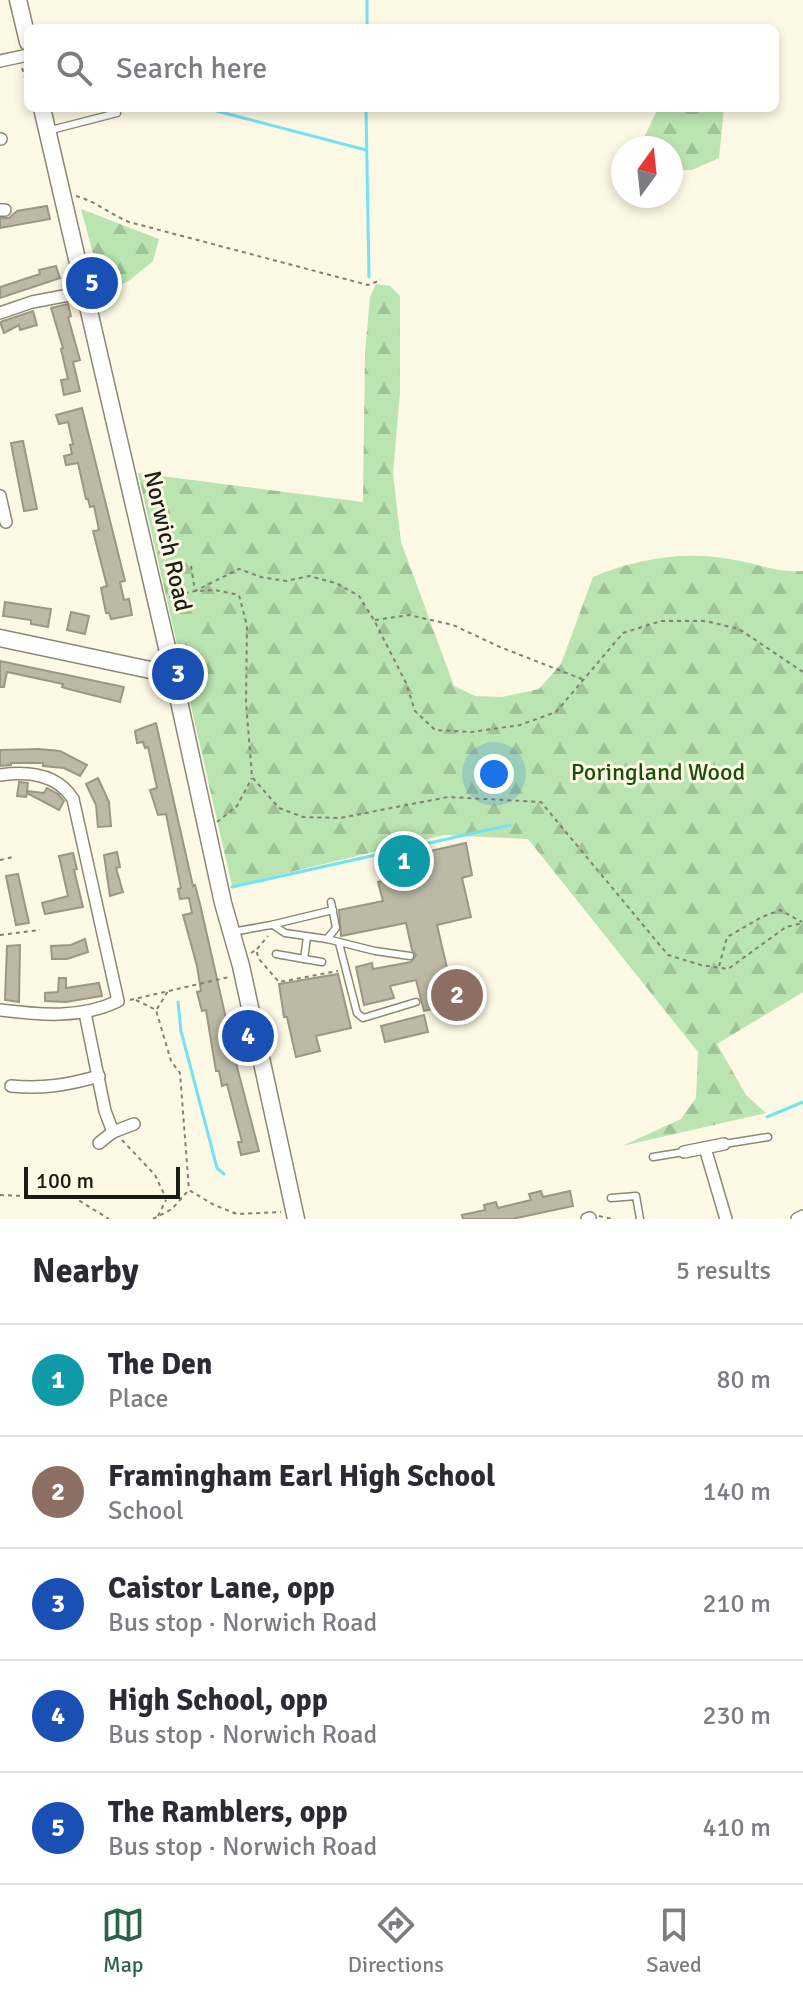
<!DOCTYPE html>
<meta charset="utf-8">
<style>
body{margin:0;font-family:Signika,sans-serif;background:#f7f7f7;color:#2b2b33}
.compass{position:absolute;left:611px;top:136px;width:72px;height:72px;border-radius:50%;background:#fff;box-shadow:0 4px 12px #0003;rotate:15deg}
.scale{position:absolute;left:24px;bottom:20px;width:156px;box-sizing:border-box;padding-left:8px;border:4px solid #1c1b14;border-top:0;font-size:22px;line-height:28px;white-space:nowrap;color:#1c1b14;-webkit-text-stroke:6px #fdf9e4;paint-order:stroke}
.you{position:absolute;left:494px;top:774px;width:28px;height:28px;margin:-20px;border:6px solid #fff;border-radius:50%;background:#1a73e8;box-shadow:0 0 0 12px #1a73e833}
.badge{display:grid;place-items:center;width:52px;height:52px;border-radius:50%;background:#2b6249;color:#fff;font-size:26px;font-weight:700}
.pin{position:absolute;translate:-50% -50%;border:4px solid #fff;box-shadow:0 2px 8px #0006}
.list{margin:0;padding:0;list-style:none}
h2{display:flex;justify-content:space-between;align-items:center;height:104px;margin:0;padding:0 32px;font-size:34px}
h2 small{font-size:26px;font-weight:400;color:#7c7c81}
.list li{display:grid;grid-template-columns:52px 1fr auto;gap:24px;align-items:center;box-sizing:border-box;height:112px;padding:0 32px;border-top:2px solid #e1e1e2}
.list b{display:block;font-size:30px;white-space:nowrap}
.list p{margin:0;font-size:26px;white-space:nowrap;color:#7c7c81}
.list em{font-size:26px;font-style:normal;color:#7c7c81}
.icon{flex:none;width:44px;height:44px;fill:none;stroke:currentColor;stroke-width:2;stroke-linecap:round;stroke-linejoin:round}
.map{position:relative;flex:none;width:803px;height:1219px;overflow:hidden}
.search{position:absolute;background:#fff;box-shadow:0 4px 12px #0003;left:24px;right:24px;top:24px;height:88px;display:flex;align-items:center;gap:20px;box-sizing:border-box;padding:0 28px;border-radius:12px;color:#7c7c81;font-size:30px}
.sheet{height:664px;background:#fff}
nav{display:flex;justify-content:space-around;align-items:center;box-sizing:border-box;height:112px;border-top:2px solid #e1e1e2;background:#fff;font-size:22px;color:#7c7c81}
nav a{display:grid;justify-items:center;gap:4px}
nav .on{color:#2b6249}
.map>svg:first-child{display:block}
</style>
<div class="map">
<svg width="803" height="1219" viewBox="0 0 803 1219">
<defs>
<pattern id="forest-firs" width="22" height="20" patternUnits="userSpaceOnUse" patternTransform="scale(2)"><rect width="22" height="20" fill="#bae4b0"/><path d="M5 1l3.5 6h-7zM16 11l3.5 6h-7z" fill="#9fc396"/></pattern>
</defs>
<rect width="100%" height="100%" fill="#fdf9e4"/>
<!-- forest -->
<g fill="url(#forest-firs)">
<polygon points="658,108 724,108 719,158 692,170 671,170 671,148 644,148 642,142"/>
<polygon points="81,209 159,239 153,261 130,280 104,294"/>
<path d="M376,284L390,286L400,296V392L393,474L401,542L454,686L475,696L502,697L539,689L561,664L593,577C637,558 688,550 735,560C758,564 779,573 803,571V992L717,1044L746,1095L766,1113L622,1146L681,1119L696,1098L698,1052L528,839L444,835L232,886L138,473L363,502L365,353L370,297Z"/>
</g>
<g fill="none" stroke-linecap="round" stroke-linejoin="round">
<!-- stream -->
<g stroke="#73e2f2" stroke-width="3">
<polyline points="367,28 367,0"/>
<polyline points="205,108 366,150"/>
<polyline points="366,108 369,277"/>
<polyline points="232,887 510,825"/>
<polyline points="178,1002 181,1031 217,1168 224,1174"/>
<polyline points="767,1117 803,1102"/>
</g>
</g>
<!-- building -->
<g fill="#bdb9a6" stroke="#9b9784" stroke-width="2">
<polygon points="47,206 50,219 0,228 0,218 9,218 17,211"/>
<polygon points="56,266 60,278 0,298 0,287 40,274 39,270"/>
<polygon points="68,304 71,316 68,317 80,360 73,362 80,391 64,395 61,380 68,379 61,349 63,348 51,308"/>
<polygon points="33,311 37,325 20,330 19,325 4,333 0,322"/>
<polygon points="82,408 125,581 120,582 124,600 129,599 132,615 111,619 109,613 106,613 101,588 107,586 93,531 99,530 94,506 90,507 88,499 86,499 78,463 66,465 64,456 72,454 70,445 73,444 68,422 59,424 56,415"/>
<polygon points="23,441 37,509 24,511 11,443"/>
<polygon points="5,602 51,609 48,627 31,624 31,620 3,616"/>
<polygon points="71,612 89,616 85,634 67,630"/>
<polygon points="0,661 124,687 120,702 72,690 62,687 63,684 7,672 4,687 0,687"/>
<polygon points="156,723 193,886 195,885 200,904 237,1067 259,1151 241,1155 238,1142 242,1142 227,1084 222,1086 219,1071 216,1071 206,1010 202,1011 197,992 201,991 197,966 183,915 192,913 189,898 180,899 178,889 181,888 166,814 158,815 150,790 157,788 148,747 145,748 143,742 137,743 135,731"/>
<polygon points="39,749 60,751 87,765 80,776 64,768 43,766 43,763 11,763 11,765 0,766 0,750"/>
<polygon points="98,778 109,802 111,826 98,827 96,805 86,784"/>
<polygon points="19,782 28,783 27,791 44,793 47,788 58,794 64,801 59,810 27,793 26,797 17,796"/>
<polygon points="466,843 472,875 462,878 471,917 437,925 453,994 434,999 436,1008 424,1011 416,980 390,986 394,998 364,1005 356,967 372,963 373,969 411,962 416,955 412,950 406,923 341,936 339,910 383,901 378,882 401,876 396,858 430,848 430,851"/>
<polygon points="117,852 120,867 116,868 123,892 110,896 104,855"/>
<polygon points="73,853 77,869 74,870 83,907 45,914 42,903 68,896 59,856"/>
<polygon points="18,874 29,923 16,925 6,876"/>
<polygon points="85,939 88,952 67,959 52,959 51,946 71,945"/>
<polygon points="20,945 19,1002 5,1000 7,946"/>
<polygon points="338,974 351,1028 316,1036 320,1051 296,1057 287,1017 284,1017 279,984"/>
<polygon points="59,978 66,978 66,988 99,983 102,996 66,1002 45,1001 45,993 58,992"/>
<polygon points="424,1015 428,1032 385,1042 381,1026"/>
<polygon points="541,1191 543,1197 570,1191 573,1206 512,1219 463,1219 462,1215 485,1210 484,1205 496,1202 498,1208 531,1200 529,1194"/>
</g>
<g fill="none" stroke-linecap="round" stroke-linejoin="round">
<defs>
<g id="lane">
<polyline points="47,131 117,113"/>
<polyline points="273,925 285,933 327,939 336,928 331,902"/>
<polyline points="232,932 271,925 333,910"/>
<polyline points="327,939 375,951 410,956"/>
<polyline points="339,943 357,1013 363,1018 416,1002"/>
<polyline points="276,954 304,959 307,937"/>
<polyline points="304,959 322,962"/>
<polyline points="724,1144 768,1137"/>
<polyline points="653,1157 684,1152"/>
<polyline points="611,1198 636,1196 640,1219"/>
</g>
<g id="street">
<polyline points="0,61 28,55"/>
<polyline points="0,139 1,139"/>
<polyline points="0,210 5,210"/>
<polyline points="0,313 32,302 85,292"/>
<polyline points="0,496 6,522"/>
<path d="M0,775C29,771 57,774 73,799L118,1001C81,1019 40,1015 0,1010"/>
<polyline points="85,1013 105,1111 113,1132 134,1124"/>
<path d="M11,1086C43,1089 68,1085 99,1076"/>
<polyline points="99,1143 113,1132"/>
<polyline points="705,1148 726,1219"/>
<polyline points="684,1152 724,1144"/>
<polyline points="587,1219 590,1218"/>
<polyline points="797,1219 803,1216"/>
</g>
<g id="secondary">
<polyline points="18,0 28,42"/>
<polyline points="42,108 172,669 223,903 241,966 296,1219"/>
<polyline points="0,638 155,671 172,669"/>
</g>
</defs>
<!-- lane casing -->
<use href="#lane" stroke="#8c8876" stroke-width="9"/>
<!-- street casing -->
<use href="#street" stroke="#8c8876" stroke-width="14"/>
<!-- secondary casing -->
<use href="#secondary" stroke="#8c8876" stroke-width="19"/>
<!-- path -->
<g stroke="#828073" stroke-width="2" stroke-dasharray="4 4" stroke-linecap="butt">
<polyline points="22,68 28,87"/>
<path d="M76,196C95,201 110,214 129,222L368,285L381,280"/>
<polyline points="169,597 195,591 191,566"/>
<polyline points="375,620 409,615 453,625 500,647 582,679"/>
<polyline points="803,672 739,629 706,621 661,621 623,633 556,712 520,725 472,732 435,730 415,711 406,683 374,620 359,596 336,583 309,576 286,581 261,577 239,569 195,591 215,590 239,595 247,626 246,702 252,777 279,808 303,817 340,818 448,797 541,802 668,955 701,965 728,969 786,927 803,923"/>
<polyline points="217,822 237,806 252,778"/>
<polyline points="0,860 13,857"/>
<polyline points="0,935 40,930"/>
<polyline points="257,949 268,936"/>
<polyline points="251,953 256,950 259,959 279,982 338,971"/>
<polyline points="719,966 727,937 762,917 780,910 802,922"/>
<polyline points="130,1000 229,977"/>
<polyline points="136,1000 156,1010 171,1061 180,1073 189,1190"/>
<polyline points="157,1009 168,991"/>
<polyline points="122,1140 155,1175 166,1198 182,1198"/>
<polyline points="0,1195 75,1198 109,1219"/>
<polyline points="158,1216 166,1200"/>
<polyline points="599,1216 612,1219"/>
<polyline points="153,1219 172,1209 189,1190 214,1205 237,1214 281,1212"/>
</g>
<!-- lane -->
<use href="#lane" stroke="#fff" stroke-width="6"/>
<!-- street -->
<use href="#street" stroke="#fff" stroke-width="11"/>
<!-- secondary -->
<use href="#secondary" stroke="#fff" stroke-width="16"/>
</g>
<g text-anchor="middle" stroke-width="6" stroke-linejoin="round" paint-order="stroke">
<!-- street labels -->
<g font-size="24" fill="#1c1b14" stroke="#fdf9e4">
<text transform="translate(168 541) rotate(77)" y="8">Norwich Road</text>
</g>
<!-- park labels -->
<g font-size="24" fill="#1b4d0c" stroke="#fdf9e4">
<text x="658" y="780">Poringland Wood</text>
</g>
</g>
</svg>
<svg class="compass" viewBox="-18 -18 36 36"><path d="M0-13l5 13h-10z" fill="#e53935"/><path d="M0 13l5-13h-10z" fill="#7c7c81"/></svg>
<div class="scale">100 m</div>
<div class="you"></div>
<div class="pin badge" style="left:404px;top:861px;background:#0f9aa8">1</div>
<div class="pin badge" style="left:457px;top:995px;background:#8d6e63">2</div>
<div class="pin badge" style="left:178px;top:674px;background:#1a4fb4">3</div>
<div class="pin badge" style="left:248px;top:1036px;background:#1a4fb4">4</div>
<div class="pin badge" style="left:92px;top:283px;background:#1a4fb4">5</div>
<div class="search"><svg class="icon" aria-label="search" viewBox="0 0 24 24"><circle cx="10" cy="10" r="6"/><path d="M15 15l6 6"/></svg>Search here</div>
</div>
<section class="sheet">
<h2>Nearby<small>5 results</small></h2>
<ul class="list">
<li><span class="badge" style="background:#0f9aa8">1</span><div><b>The Den</b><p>Place</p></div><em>80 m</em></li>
<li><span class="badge" style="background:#8d6e63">2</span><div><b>Framingham Earl High School</b><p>School</p></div><em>140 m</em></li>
<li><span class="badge" style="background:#1a4fb4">3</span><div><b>Caistor Lane, opp</b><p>Bus stop · Norwich Road</p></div><em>210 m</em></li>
<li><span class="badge" style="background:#1a4fb4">4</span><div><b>High School, opp</b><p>Bus stop · Norwich Road</p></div><em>230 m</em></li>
<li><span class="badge" style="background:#1a4fb4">5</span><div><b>The Ramblers, opp</b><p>Bus stop · Norwich Road</p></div><em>410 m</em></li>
</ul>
</section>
<nav>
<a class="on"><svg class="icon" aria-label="map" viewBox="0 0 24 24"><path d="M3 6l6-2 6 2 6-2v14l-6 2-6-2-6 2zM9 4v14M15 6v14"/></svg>Map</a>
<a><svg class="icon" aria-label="directions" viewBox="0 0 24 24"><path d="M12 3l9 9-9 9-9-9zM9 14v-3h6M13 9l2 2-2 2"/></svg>Directions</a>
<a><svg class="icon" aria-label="saved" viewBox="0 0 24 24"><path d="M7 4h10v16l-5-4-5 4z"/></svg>Saved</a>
</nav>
